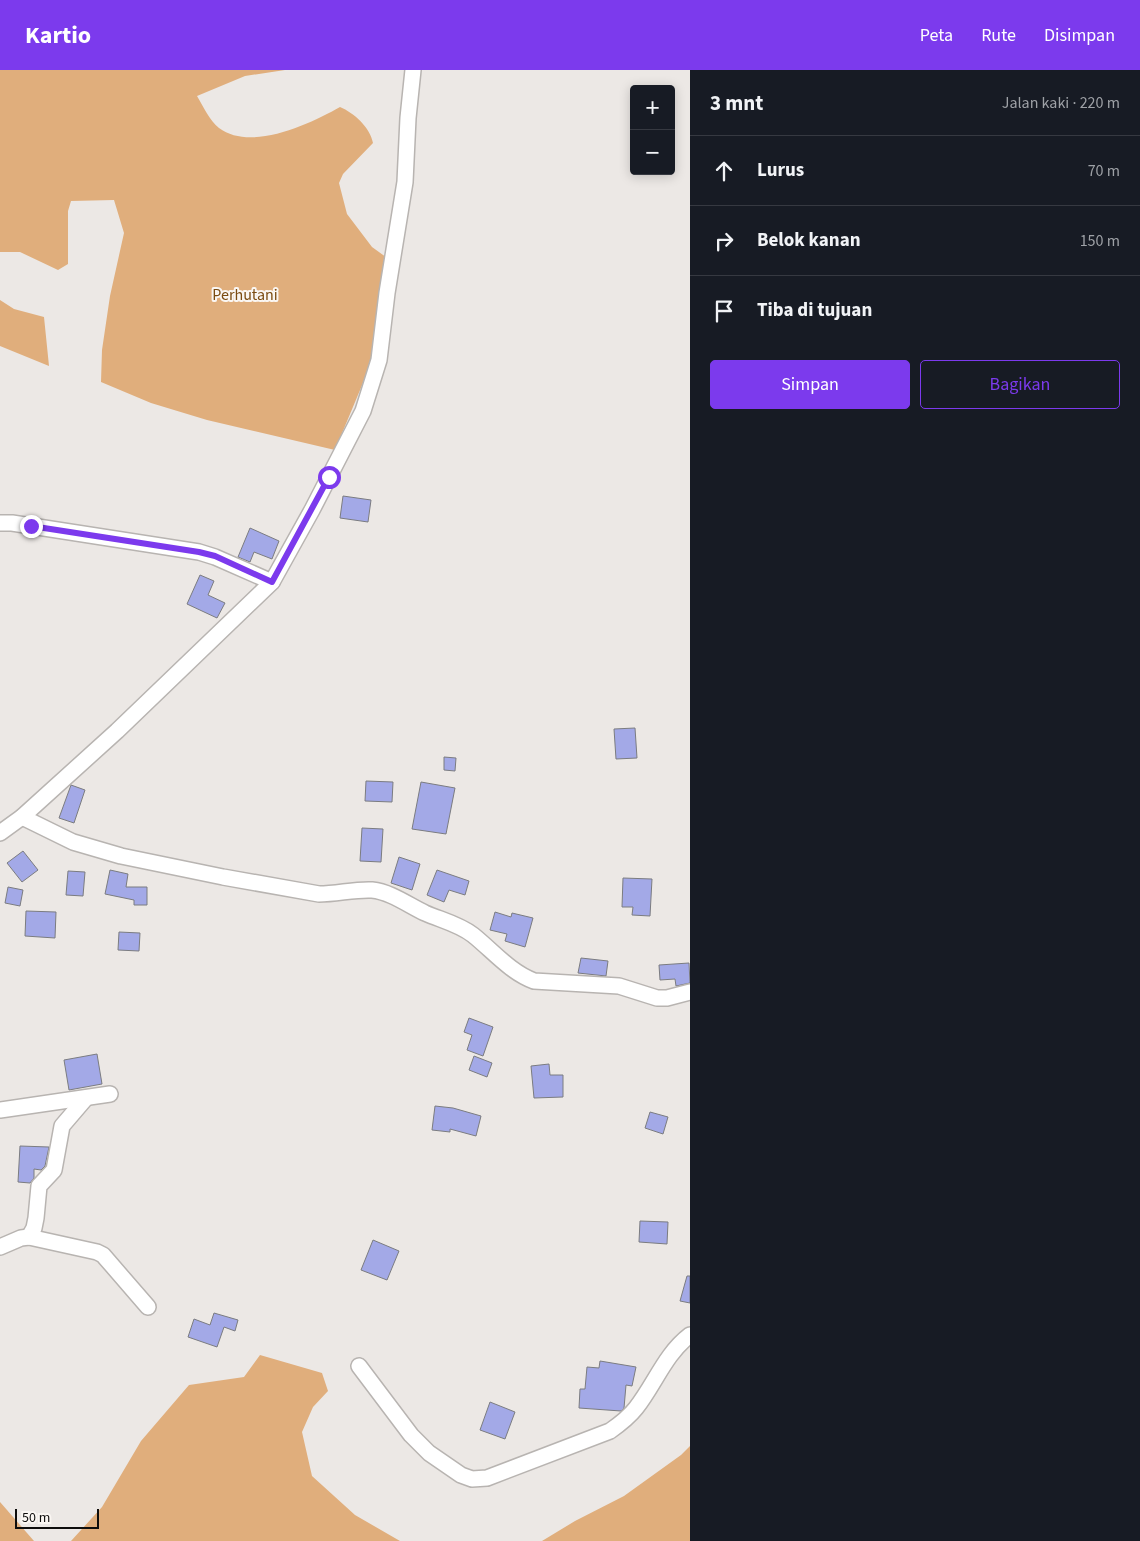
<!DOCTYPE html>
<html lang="id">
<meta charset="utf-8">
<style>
body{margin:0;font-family:"Source Sans 3",sans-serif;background:#20242c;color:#f1f3f6}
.controls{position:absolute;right:15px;top:15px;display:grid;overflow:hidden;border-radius:5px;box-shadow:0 2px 12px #0003}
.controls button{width:45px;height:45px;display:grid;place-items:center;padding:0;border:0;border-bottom:1px solid #363941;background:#171b24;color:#f1f3f6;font:25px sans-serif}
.scale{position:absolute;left:15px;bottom:12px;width:84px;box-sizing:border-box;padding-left:5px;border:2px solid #0e0d0c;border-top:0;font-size:14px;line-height:18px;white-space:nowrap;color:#0e0d0c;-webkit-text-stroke:4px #faf6f2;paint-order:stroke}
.stop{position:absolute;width:15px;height:15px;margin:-11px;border:4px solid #7c3aed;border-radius:50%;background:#fff}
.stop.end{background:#7c3aed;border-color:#fff;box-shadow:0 1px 5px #0008}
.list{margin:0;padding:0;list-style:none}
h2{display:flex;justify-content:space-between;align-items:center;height:65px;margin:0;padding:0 20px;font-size:21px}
h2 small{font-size:16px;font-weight:400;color:#9ea1a6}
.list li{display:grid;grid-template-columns:32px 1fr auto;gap:15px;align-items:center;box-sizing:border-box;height:70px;padding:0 20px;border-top:1px solid #363941}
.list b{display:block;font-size:19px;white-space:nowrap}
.list em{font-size:16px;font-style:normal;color:#9ea1a6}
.actions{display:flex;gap:10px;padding:15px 20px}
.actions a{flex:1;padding:11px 0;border:1px solid #7c3aed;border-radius:5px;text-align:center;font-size:18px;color:#7c3aed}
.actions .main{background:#7c3aed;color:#fff}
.icon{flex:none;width:28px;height:28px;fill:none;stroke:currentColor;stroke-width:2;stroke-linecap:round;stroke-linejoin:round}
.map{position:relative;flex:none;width:690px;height:1471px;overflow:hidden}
header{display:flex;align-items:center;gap:30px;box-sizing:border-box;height:70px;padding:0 25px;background:#7c3aed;color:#fff}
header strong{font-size:24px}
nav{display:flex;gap:28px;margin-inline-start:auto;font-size:18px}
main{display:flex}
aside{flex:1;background:#171b24}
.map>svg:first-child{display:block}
</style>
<header>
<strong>Kartio</strong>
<nav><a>Peta</a><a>Rute</a><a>Disimpan</a></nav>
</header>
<main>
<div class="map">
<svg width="690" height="1471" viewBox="0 0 690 1471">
<rect width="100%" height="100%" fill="#ece8e5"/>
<!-- forest -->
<g fill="#e0ae7c">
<path d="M0,0H285L245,6L197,26C203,36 210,51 219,58C251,82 310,54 340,37C354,43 370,57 373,73L343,104L339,113L347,144L372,177L390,190L378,277L335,380L207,350L151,333L101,312L102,280L110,226L124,163L114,130L71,131L68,141V194L58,200L20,182H0Z"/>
<polygon points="0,230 14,239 44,247 49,296 0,276"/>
<polygon points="260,1285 322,1303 328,1321 313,1337 302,1362 312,1406 355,1445 400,1471 71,1471 102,1437 141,1371 189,1315 244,1307"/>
<polygon points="690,1376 690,1471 542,1471 575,1451 624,1426 681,1385"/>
<polygon points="0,1432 34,1471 0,1471"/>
</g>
<!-- building -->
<g fill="#a3a9e7" stroke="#7b7c80">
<polygon points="343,426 371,430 368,452 340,448"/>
<polygon points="250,458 279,471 272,489 254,482 250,492 238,487"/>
<polygon points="200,505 214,511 208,525 225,533 217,548 187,534"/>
<polygon points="635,658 637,688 616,689 614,659"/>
<polygon points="444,687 456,688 455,701 444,700"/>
<polygon points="366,711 393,712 392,732 365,731"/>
<polygon points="421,712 455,718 446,764 412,759"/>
<polygon points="71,715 85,720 74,753 59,748"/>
<polygon points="362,758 383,759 381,792 360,791"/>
<polygon points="23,781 38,800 22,812 7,793"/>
<polygon points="399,787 420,794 412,820 391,813"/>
<polygon points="110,800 128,804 126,817 147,817 147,835 134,835 134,830 105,824"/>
<polygon points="437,800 469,811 465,825 449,820 444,832 427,825"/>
<polygon points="68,801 85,802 83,826 66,825"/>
<polygon points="623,808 652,809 650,846 632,845 633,837 622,837"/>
<polygon points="8,817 23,820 20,836 5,833"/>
<polygon points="26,841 56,842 55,868 25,866"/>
<polygon points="495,842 511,847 512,843 533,848 525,877 505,871 507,864 490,860"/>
<polygon points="119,862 140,863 139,881 118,880"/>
<polygon points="581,888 608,891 606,906 578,903"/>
<polygon points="689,893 690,913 676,916 675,909 660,910 659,895"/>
<polygon points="469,948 493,957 483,986 467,980 472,965 464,962"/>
<polygon points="97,984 102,1014 69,1020 64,990"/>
<polygon points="474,986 492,993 487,1007 469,1000"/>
<polygon points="549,994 550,1005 563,1005 563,1027 534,1028 531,996"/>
<polygon points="435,1036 453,1038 481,1046 476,1066 450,1059 450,1062 432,1060"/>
<polygon points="650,1042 668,1047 663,1064 645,1058"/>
<polygon points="20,1076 49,1077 45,1096 41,1100 34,1099 34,1108 30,1113 18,1112"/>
<polygon points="640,1151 668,1152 667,1174 639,1172"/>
<polygon points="373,1170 399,1181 387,1210 361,1200"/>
<polygon points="687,1206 690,1206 690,1233 680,1231"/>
<polygon points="214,1243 238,1250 235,1261 224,1257 217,1277 188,1267 194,1249 210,1255"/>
<polygon points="600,1291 636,1297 632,1316 626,1315 624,1338 621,1341 579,1338 580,1319 585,1319 587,1297 599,1298"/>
<polygon points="490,1332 515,1342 505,1369 480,1360"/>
</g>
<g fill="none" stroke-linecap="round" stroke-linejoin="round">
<defs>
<g id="minor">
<polyline points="0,453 12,453 199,482 215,487 272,512"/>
<path d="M22,747L73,772L121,786L223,807L319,824C337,824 355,819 372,820C391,822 408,835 425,843C441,850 459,854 473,865C493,881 510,902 534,911L619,916L657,928H667L690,922"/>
<polyline points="0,763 22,747 117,661 272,512 312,440 363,341 379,290 387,223 405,112 408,48 413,0"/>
<polyline points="0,1040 110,1024"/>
<polyline points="29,1167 34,1158 36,1148 39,1116 54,1100 62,1056 86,1028"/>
<polyline points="0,1177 21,1168 29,1167 97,1182 103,1185 148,1237"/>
<path d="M359,1296L411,1365L429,1383L461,1405L472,1409L487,1408L610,1361C620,1354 629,1347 636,1338C655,1314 665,1284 690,1265"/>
</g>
</defs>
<!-- minor casing -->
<use href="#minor" stroke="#b8b4b1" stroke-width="18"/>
<!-- minor -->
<use href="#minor" stroke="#fff" stroke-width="15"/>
</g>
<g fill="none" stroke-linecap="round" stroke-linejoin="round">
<!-- route -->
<polyline stroke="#7c3aed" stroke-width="6" points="31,456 199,482 215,486 272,512 329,407"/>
</g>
<g text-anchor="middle" stroke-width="4" stroke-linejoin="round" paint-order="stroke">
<!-- park labels -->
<g font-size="16" fill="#7b4b10" stroke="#faf6f2">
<text x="245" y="230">Perhutani</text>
</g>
</g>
</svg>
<div class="controls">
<button>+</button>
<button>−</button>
</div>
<div class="scale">50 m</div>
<div class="stop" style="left:329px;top:407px"></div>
<div class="stop end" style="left:31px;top:456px"></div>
</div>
<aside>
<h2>3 mnt<small>Jalan kaki · 220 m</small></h2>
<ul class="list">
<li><svg class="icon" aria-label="ahead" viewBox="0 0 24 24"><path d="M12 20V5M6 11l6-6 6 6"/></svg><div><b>Lurus</b></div><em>70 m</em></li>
<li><svg class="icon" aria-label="right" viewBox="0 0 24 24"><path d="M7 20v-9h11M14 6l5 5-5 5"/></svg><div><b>Belok kanan</b></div><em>150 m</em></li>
<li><svg class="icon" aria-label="arrive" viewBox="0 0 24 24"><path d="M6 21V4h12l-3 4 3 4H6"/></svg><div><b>Tiba di tujuan</b></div></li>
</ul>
<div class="actions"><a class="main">Simpan</a><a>Bagikan</a></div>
</aside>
</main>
